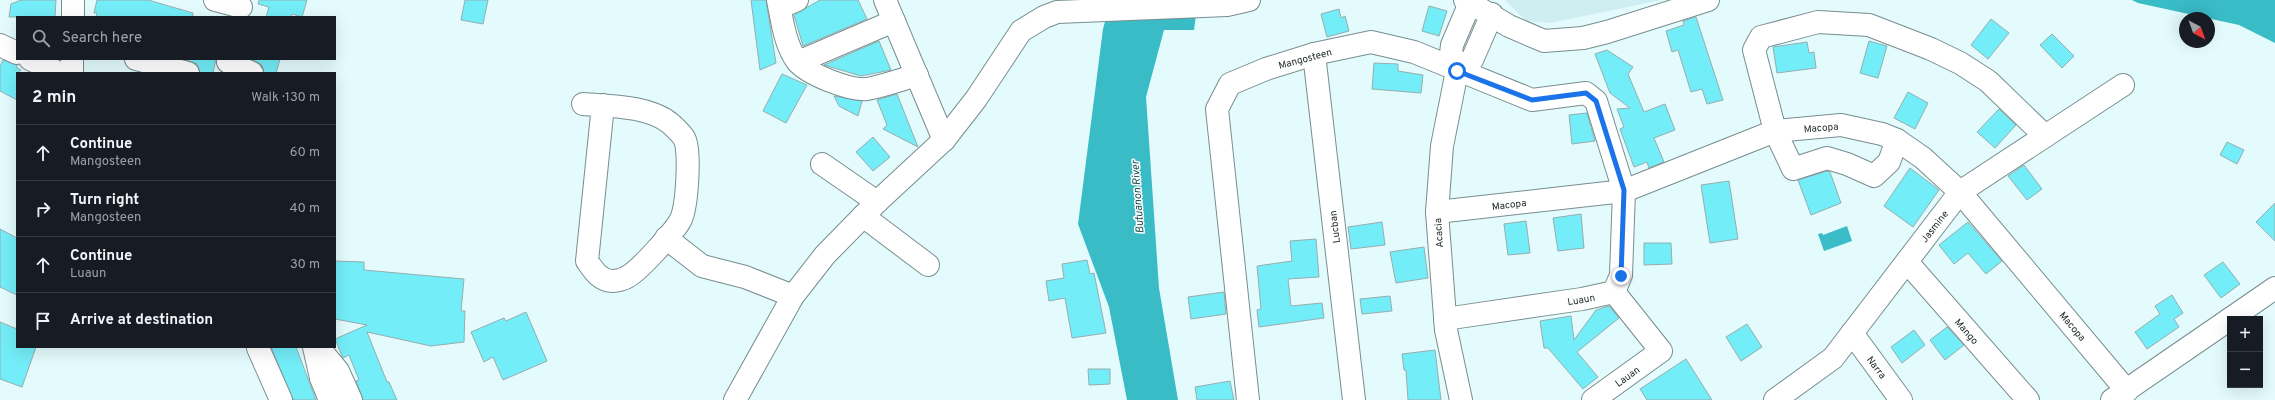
<!DOCTYPE html>
<meta charset="utf-8">
<style>
body{margin:0;font-family:Overpass,sans-serif;background:#242831;color:#f1f3f6}
.controls{position:absolute;right:12px;bottom:12px;display:grid;overflow:hidden;border-radius:0px;box-shadow:0 4px 16px #0002}
.controls button{width:36px;height:36px;display:grid;place-items:center;padding:0;border:0;border-bottom:1px solid #363941;background:#171b24;color:#f1f3f6;font:20px sans-serif}
.compass{position:absolute;left:2179px;top:12px;width:36px;height:36px;border-radius:50%;background:#171b24;box-shadow:0 4px 16px #0002;rotate:139deg}
.stop{position:absolute;width:12px;height:12px;margin:-9px;border:3px solid #1a73e8;border-radius:50%;background:#fff}
.stop.end{background:#1a73e8;border-color:#fff;box-shadow:0 1px 4px #0008}
.list{margin:0;padding:0;list-style:none}
h2{display:flex;justify-content:space-between;align-items:center;height:52px;margin:0;padding:0 16px;font-size:17px}
h2 small{font-size:13px;font-weight:400;color:#9ea1a6}
.list li{display:grid;grid-template-columns:26px 1fr auto;gap:12px;align-items:center;box-sizing:border-box;height:56px;padding:0 16px;border-top:1px solid #363941}
.list b{display:block;font-size:15px;white-space:nowrap}
.list p{margin:0;font-size:13px;white-space:nowrap;color:#9ea1a6}
.list em{font-size:13px;font-style:normal;color:#9ea1a6}
.icon{flex:none;width:22px;height:22px;fill:none;stroke:currentColor;stroke-width:2;stroke-linecap:round;stroke-linejoin:round}
.map{position:relative;flex:none;width:2275px;height:400px;overflow:hidden}
.search{position:absolute;background:#171b24;box-shadow:0 4px 16px #0002;left:16px;top:16px;width:320px;height:44px;display:flex;align-items:center;gap:10px;box-sizing:border-box;padding:0 14px;border-radius:0px;color:#9ea1a6;font-size:15px}
.panel{position:absolute;background:#171b24;box-shadow:0 4px 16px #0002;left:16px;top:72px;width:320px;height:276px;border-radius:0px}
.map>svg:first-child{display:block}
</style>
<div class="map">
<svg width="2275" height="400" viewBox="0 0 2275 400">
<rect width="100%" height="100%" fill="#e3fbfd"/>
<!-- built -->
<polygon fill="#ceeef1" points="1505,0 1662,0 1550,23 1526,21"/>
<!-- water -->
<g fill="#3abcc7">
<polygon points="1111,0 1198,0 1194,30 1164,30 1146,97 1159,288 1178,400 1127,400 1109,307 1078,224 1103,29"/>
<polygon points="2132,0 2275,0 2275,43 2239,25 2138,3"/>
<polygon points="1847,226 1852,241 1824,251 1818,234 1822,233 1823,235"/>
</g>
<!-- building -->
<g fill="#73edf8" stroke="#97adaf">
<polygon points="21,0 56,0 55,17 9,17 11,4"/>
<polygon points="97,0 148,0 193,13 193,17 96,17 97,13 94,13"/>
<polygon points="259,0 307,0 302,17 292,14 291,17 266,17 269,7 258,4"/>
<polygon points="465,0 488,0 483,24 461,20"/>
<polygon points="751,0 766,0 776,63 760,70"/>
<polygon points="820,0 858,0 867,19 803,46 794,15"/>
<polygon points="1429,6 1447,11 1439,36 1422,31"/>
<polygon points="1339,9 1341,18 1345,16 1349,31 1327,37 1321,14"/>
<polygon points="1696,17 1723,100 1707,104 1702,89 1691,92 1678,50 1672,52 1666,31 1684,25 1683,21"/>
<polygon points="1991,19 2009,33 1988,59 1971,45"/>
<polygon points="2052,34 2074,56 2062,68 2040,45"/>
<polygon points="879,41 891,70 861,76 824,65"/>
<polygon points="1869,41 1887,46 1878,78 1860,73"/>
<polygon points="1807,42 1809,53 1814,52 1816,68 1777,73 1773,47"/>
<polygon points="1607,50 1633,67 1628,74 1644,112 1665,104 1675,130 1654,138 1664,162 1649,168 1647,162 1634,167 1620,129 1624,127 1617,109 1630,108 1610,93 1595,54"/>
<polygon points="184,59 216,59 213,73 200,73 197,64"/>
<polygon points="251,59 280,59 276,73 264,73 262,65"/>
<polygon points="3,60 17,65 17,68 21,70 17,73 17,100 0,91 0,66"/>
<polygon points="1374,63 1398,64 1398,71 1423,75 1421,93 1372,89"/>
<polygon points="782,74 807,85 786,123 763,111"/>
<polygon points="1908,92 1928,103 1915,129 1894,118"/>
<polygon points="897,94 918,147 883,129 887,125 877,100"/>
<polygon points="834,96 862,101 858,116 839,106"/>
<polygon points="1999,109 2016,125 1995,148 1977,132"/>
<polygon points="1587,113 1595,141 1572,144 1569,115"/>
<polygon points="873,137 890,157 873,171 856,152"/>
<polygon points="2227,142 2244,150 2237,164 2220,155"/>
<polygon points="2024,165 2042,189 2027,200 2008,176"/>
<polygon points="1910,168 1939,190 1913,227 1884,206"/>
<polygon points="1827,171 1830,172 1841,203 1811,215 1798,180"/>
<polygon points="1729,181 1738,239 1710,243 1701,185"/>
<polygon points="2275,203 2275,241 2256,222"/>
<polygon points="1581,214 1584,248 1558,251 1553,218"/>
<polygon points="1526,221 1530,253 1508,255 1504,224"/>
<polygon points="1382,222 1385,245 1351,249 1348,227"/>
<polygon points="1968,222 2002,261 1986,274 1968,253 1954,264 1939,245"/>
<polygon points="0,229 17,238 17,295 0,287"/>
<polygon points="1316,239 1319,277 1288,279 1291,306 1322,303 1324,318 1259,327 1257,310 1261,309 1257,266 1292,261 1290,241"/>
<polygon points="1644,243 1671,243 1672,264 1644,265"/>
<polygon points="1424,247 1428,278 1396,283 1390,252"/>
<polygon points="1087,260 1090,274 1094,273 1106,333 1072,338 1065,298 1049,301 1046,281 1064,278 1062,264"/>
<polygon points="335,261 364,262 364,270 464,279 461,311 465,311 464,342 431,346 367,332 387,382 389,382 397,400 363,400 356,381 359,380 349,355 343,358 342,356 335,339 367,325 335,319"/>
<polygon points="2223,262 2240,284 2221,298 2204,275"/>
<polygon points="1224,292 1226,314 1191,319 1188,297"/>
<polygon points="2172,295 2183,313 2174,319 2179,327 2147,349 2135,332 2160,314 2155,306"/>
<polygon points="1390,296 1392,311 1362,314 1360,299"/>
<polygon points="1609,306 1619,318 1577,352 1598,377 1583,389 1548,348 1544,348 1540,321 1571,316 1574,340 1596,310"/>
<polygon points="526,312 547,361 503,380 493,357 484,362 471,332 504,318 506,321"/>
<polygon points="0,322 17,329 17,347 36,347 22,387 0,379"/>
<polygon points="1747,324 1762,347 1741,361 1726,337"/>
<polygon points="1947,327 1964,345 1945,360 1930,340"/>
<polygon points="1914,330 1925,345 1902,363 1891,347"/>
<polygon points="271,347 296,347 316,400 293,400"/>
<polygon points="1435,350 1441,400 1408,400 1406,370 1404,370 1402,354"/>
<polygon points="1686,359 1712,400 1647,400 1640,389"/>
<polygon points="1088,369 1110,369 1110,384 1089,385"/>
<polygon points="1230,381 1234,400 1197,400 1195,387"/>
</g>
<g fill="none" stroke-linecap="round" stroke-linejoin="round">
<defs>
<g id="minor">
<polyline points="215,0 241,7"/>
<path d="M778,0C782,20 785,45 797,61C807,74 850,91 867,89C883,86 900,80 917,75"/>
<polyline points="885,0 944,140"/>
<polyline points="1465,0 1509,26 1544,41 1583,38 1607,32 1708,0"/>
<polyline points="780,7 797,0"/>
<polyline points="73,17 73,0"/>
<polyline points="0,45 17,53"/>
<polyline points="1314,54 1354,400"/>
<polyline points="30,59 59,73"/>
<polyline points="136,59 188,73"/>
<polyline points="228,62 252,73"/>
<polyline points="798,62 894,21"/>
<polyline points="1458,66 1442,146 1437,212 1446,330 1461,400"/>
<polyline points="1458,66 1451,53 1452,45 1470,3"/>
<polyline points="1458,66 1472,60 1492,14"/>
<polyline points="72,73 72,59"/>
<path d="M583,104C610,106 650,106 671,124C675,128 681,133 684,138C691,149 687,206 681,219C676,230 638,272 627,277C624,279 617,281 613,281C600,281 594,271 587,261L603,105"/>
<polyline points="1897,140 1889,162 1874,176 1847,164 1827,158 1793,169 1775,131 1754,50 1761,37 1818,22 1869,25 1931,49 1960,63 1988,81 2045,136"/>
<polyline points="822,164 877,202"/>
<polyline points="1437,212 1624,191 1775,131 1841,125 1882,134 1897,140 1923,158 1960,192 2127,391"/>
<polyline points="863,216 928,265"/>
<polyline points="666,238 702,266 745,277 793,296"/>
<polyline points="1907,262 2028,400"/>
<polyline points="2230,319 2275,288"/>
<polyline points="1852,333 1901,400"/>
<polyline points="314,347 321,378 330,400"/>
<polyline points="318,347 338,371 351,400"/>
<polyline points="258,348 281,400"/>
<polyline points="735,400 793,296 825,255 877,202 944,140 976,99 1021,31 1044,17 1057,12 1227,5 1249,0"/>
<polyline points="1248,400 1217,109 1230,84 1266,69 1314,54 1371,42 1414,52 1532,100 1586,93 1596,101 1624,191 1621,275 1614,292 1582,299 1445,319"/>
<polyline points="1593,400 1661,351 1614,292"/>
<polyline points="1775,400 1833,358 1960,192 2123,85"/>
<polyline points="2112,400 2230,319"/>
</g>
</defs>
<!-- minor casing -->
<use href="#minor" stroke="#788d8f" stroke-width="24"/>
<!-- minor -->
<use href="#minor" stroke="#fff" stroke-width="22"/>
</g>
<g fill="none" stroke-linecap="round" stroke-linejoin="round">
<!-- route -->
<polyline stroke="#1a73e8" stroke-width="5" points="1457,71 1532,100 1586,93 1596,101 1624,190 1621,276"/>
</g>
<g text-anchor="middle" stroke-width="3" stroke-linejoin="round" paint-order="stroke">
<!-- street labels -->
<g font-size="10" fill="#232c2d" stroke="#fff">
<text transform="translate(1305 58) rotate(-15)" y="4">Mangosteen</text>
<text transform="translate(1821 127) rotate(-5)" y="4">Macopa</text>
<text transform="translate(1509 204) rotate(-7)" y="4">Macopa</text>
<text transform="translate(1934 226) rotate(-52)" y="4">Jasmine</text>
<text transform="translate(1334 227) rotate(-97)" y="4">Lucban</text>
<text transform="translate(1438 233) rotate(-94)" y="4">Acacia</text>
<text transform="translate(1581 299) rotate(-10)" y="4">Luaun</text>
<text transform="translate(2073 326) rotate(50)" y="4">Macopa</text>
<text transform="translate(1967 331) rotate(49)" y="4">Mango</text>
<text transform="translate(1877 367) rotate(53)" y="4">Narra</text>
<text transform="translate(1627 376) rotate(-36)" y="4">Lauan</text>
</g>
<!-- water labels -->
<g font-size="11" font-style="italic" fill="#11494d" stroke="#fff">
<text transform="translate(1137 197) rotate(-94)" y="4">Butuanon River</text>
</g>
</g>
</svg>
<div class="controls">
<button>+</button>
<button>−</button>
</div>
<svg class="compass" viewBox="-18 -18 36 36"><path d="M0-13l5 13h-10z" fill="#e53935"/><path d="M0 13l5-13h-10z" fill="#9ea1a6"/></svg>
<div class="stop" style="left:1457px;top:71px"></div>
<div class="stop end" style="left:1621px;top:276px"></div>
<div class="search"><svg class="icon" aria-label="search" viewBox="0 0 24 24"><circle cx="10" cy="10" r="6"/><path d="M15 15l6 6"/></svg>Search here</div>
<section class="panel">
<h2>2 min<small>Walk · 130 m</small></h2>
<ul class="list">
<li><svg class="icon" aria-label="ahead" viewBox="0 0 24 24"><path d="M12 20V5M6 11l6-6 6 6"/></svg><div><b>Continue</b><p>Mangosteen</p></div><em>60 m</em></li>
<li><svg class="icon" aria-label="right" viewBox="0 0 24 24"><path d="M7 20v-9h11M14 6l5 5-5 5"/></svg><div><b>Turn right</b><p>Mangosteen</p></div><em>40 m</em></li>
<li><svg class="icon" aria-label="ahead" viewBox="0 0 24 24"><path d="M12 20V5M6 11l6-6 6 6"/></svg><div><b>Continue</b><p>Luaun</p></div><em>30 m</em></li>
<li><svg class="icon" aria-label="arrive" viewBox="0 0 24 24"><path d="M6 21V4h12l-3 4 3 4H6"/></svg><div><b>Arrive at destination</b></div></li>
</ul>
</section>
</div>
